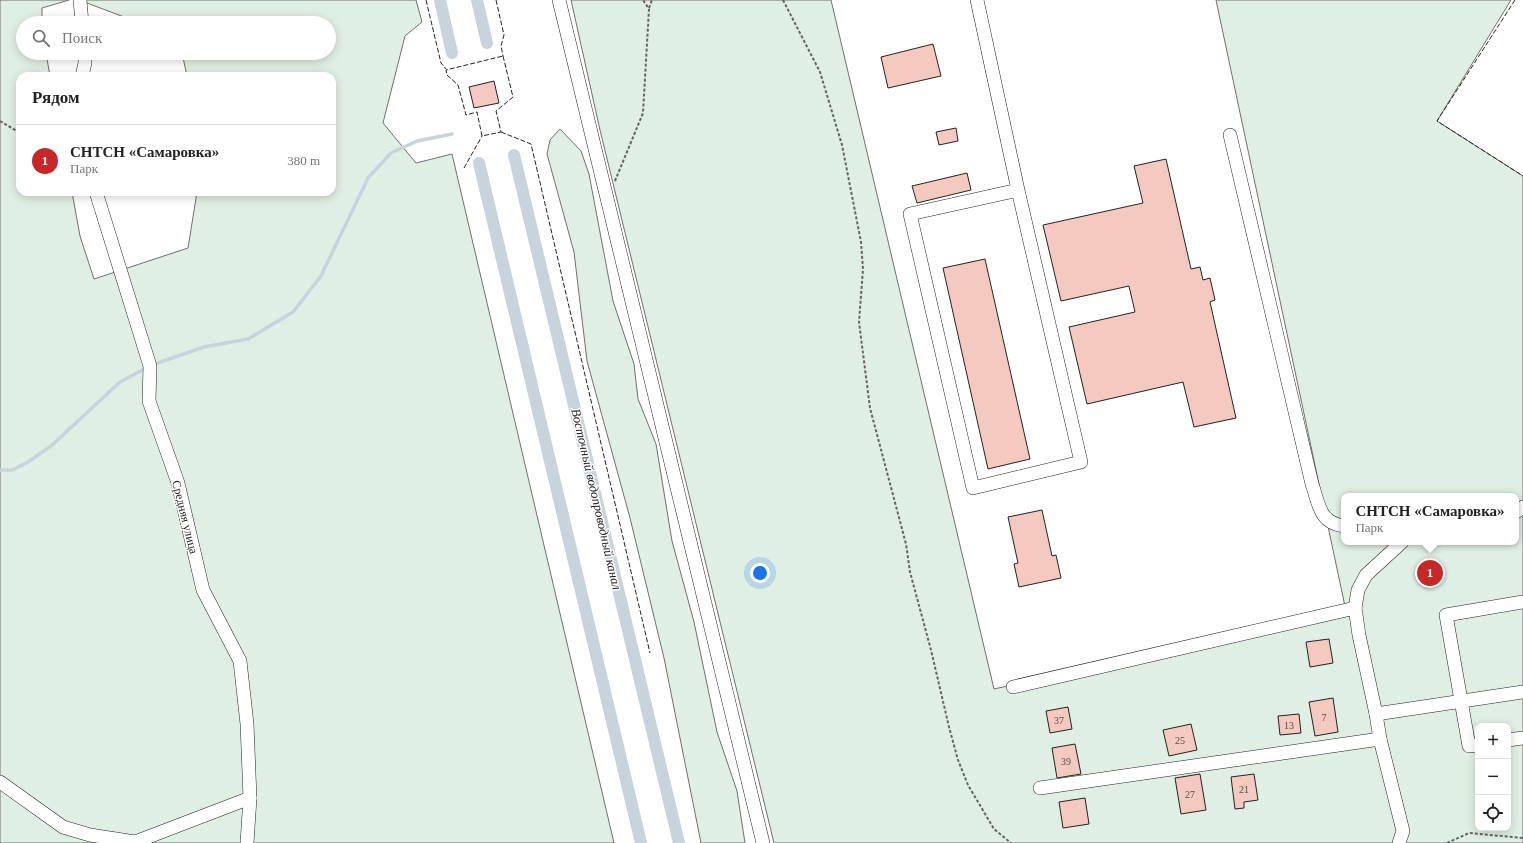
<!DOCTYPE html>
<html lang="ru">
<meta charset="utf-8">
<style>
body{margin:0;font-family:Georgia,serif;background:#f6f6f6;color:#222}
.controls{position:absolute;right:12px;bottom:12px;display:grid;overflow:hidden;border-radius:8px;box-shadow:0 2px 10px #0003}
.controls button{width:36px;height:36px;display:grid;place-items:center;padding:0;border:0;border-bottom:1px solid #e0e0e0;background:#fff;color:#222;font:20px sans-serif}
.you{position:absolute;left:760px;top:573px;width:14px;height:14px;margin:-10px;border:3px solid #fff;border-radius:50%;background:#1a73e8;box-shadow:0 0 0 6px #1a73e833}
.badge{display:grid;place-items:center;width:26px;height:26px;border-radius:50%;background:#c62828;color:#fff;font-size:13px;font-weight:700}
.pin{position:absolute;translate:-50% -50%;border:2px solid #fff;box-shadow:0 1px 4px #0006}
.popup{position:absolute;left:1341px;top:493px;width:178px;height:52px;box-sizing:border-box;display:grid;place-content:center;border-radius:8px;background:#fff;filter:drop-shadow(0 1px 3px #0005);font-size:13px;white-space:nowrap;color:#767676}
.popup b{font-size:15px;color:#222}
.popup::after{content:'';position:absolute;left:50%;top:100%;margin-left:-8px;border:8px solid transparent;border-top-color:#fff}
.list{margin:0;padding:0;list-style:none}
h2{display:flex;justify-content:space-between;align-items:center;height:52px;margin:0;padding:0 16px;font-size:17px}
h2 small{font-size:13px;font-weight:400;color:#767676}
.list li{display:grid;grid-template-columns:26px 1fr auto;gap:12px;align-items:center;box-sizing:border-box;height:72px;padding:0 16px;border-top:1px solid #e0e0e0}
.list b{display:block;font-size:15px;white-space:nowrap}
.list p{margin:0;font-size:13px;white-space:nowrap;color:#767676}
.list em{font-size:13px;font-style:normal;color:#767676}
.icon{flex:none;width:22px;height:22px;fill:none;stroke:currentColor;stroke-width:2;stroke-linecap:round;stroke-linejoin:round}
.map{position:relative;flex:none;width:1523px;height:843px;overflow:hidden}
.search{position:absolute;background:#fff;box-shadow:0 2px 10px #0003;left:16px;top:16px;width:320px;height:44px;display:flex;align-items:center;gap:10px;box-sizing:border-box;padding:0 14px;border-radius:22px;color:#767676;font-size:15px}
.panel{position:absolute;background:#fff;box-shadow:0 2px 10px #0003;left:16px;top:72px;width:320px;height:124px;border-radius:12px}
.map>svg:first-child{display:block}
</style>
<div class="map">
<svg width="1523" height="843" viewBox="0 0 1523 843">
<rect width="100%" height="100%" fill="#fff"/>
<!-- green -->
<g fill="#e0efe3" stroke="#6f6f6f" fill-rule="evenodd">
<polygon points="0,0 69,0 42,8 42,23 23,23 23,53 46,53 50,76 20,76 20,192 72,192 80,236 94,279 188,248 197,192 332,192 332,76 187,76 182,53 329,53 329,23 140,23 79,0 416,0 422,22 405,36 383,123 416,163 452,154 614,843 0,843"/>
<path d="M571,0H831L994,689L1346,611L1216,0H1511L1437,121L1523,176V843H774L600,130ZM1344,496H1516V542H1344ZM1478,726H1508V828H1478Z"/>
<polygon points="560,129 581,151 589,174 613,301 634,364 638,399 656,444 672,541 694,622 717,732 737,791 745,843 701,843 664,658 630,518 587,361 574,252 547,154 550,140"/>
</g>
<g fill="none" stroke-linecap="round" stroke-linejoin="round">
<!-- stream -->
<g stroke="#c7d3dd" stroke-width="3.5">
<polyline points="152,365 204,347 248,339 293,312 321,276 368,178 391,153 417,141 452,134"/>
<polyline points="0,470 12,470 28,462 51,446 120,382 146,368"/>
</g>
<!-- canal -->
<g stroke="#c7d3dd" stroke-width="12">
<polyline points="440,0 452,53"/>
<polyline points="477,0 487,43"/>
<polyline points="514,155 679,843"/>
<polyline points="479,163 641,843"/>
</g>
</g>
<!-- building -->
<g fill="#f3c9c0" stroke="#222">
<polygon points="933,44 941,76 888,88 881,57"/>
<polygon points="494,81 499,103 474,108 469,87"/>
<polygon points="956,128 958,141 939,145 936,132"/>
<polygon points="1166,159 1191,269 1200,267 1203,280 1210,278 1215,300 1210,302 1236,418 1194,427 1183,382 1087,404 1069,327 1135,312 1129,286 1061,301 1043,225 1143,203 1134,166"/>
<polygon points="967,173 971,190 917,203 912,186"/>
<polygon points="985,259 1030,459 988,469 943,268"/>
<polygon points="1042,510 1052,556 1056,555 1061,578 1019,587 1014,564 1018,563 1008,517"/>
<polygon points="1432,564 1433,569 1426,571 1424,566"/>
<polygon points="1329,639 1333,663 1310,667 1306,642"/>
<polygon points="1333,698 1338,732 1315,736 1309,702"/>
<polygon points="1068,707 1072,729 1050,733 1046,711"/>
<polygon points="1299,714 1301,733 1280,735 1278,716"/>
<polygon points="1191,724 1197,750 1169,756 1163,730"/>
<polygon points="1075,744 1081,774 1057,778 1052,748"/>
<polygon points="1200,774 1206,810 1181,814 1175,778"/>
<polygon points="1254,774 1258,800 1244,802 1244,808 1235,809 1231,777"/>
<polygon points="1085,798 1089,824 1063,828 1059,802"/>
</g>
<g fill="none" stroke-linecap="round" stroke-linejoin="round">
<defs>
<g id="minor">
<polyline points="80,0 82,23"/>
<polyline points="559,0 763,843"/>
<polyline points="977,0 1018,190 1081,462 973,488 910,214 1018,190"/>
<polyline points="82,76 85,63 85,53"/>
<path d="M1230,135L1312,484C1319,504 1319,523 1344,526"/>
<polyline points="96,192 150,366 149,401 178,483 203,590 240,661 247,724 250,798 247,843"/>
<polyline points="1516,512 1523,507"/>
<polyline points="1013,687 1355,608"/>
<polyline points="1376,714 1523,692"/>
<polyline points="1508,740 1523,738"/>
<polyline points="1478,745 1469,746 1446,615 1523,602"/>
<polyline points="0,782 63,827 90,835 135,842 250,798"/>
<polyline points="1040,788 1380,739"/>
<polyline points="1399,843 1403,831 1380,739 1376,714 1359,635 1355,608 1358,590 1366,575 1402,542"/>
</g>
</defs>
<!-- minor casing -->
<use href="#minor" stroke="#222" stroke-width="14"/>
<!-- path -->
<g stroke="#646464" stroke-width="2" stroke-dasharray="3 2" stroke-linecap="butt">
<polyline points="783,0 820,72 842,145 861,242 863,269 859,322 870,408 906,544 910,572 931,650 949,727 958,760 968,785 994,829 1011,843"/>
<polyline points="649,8 652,0"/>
<polyline points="0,121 20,133"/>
<polyline points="615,181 643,113 649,9 643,0"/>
<polyline points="1447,843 1469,833 1523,838"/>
</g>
<!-- minor -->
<use href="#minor" stroke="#fff" stroke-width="13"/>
<!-- fence -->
<g stroke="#222" stroke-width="1" stroke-dasharray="5 2" stroke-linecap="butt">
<polyline points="426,0 441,63 446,69"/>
<polyline points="496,0 504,35 501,46 503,56"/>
<polyline points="1515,0 1437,121 1523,176"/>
<polygon points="503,56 513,97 496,111 501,132 482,136 477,112 466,115 458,85 447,75 446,70"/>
<polyline points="501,132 531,144 650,653"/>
<polyline points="464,168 482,136"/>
</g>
</g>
<g text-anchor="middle" stroke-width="3" stroke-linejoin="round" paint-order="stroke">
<!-- number labels -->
<g font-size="10" fill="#564c4a">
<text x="1324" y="721">7</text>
<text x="1059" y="724">37</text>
<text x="1289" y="729">13</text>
<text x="1180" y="744">25</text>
<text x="1066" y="765">39</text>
<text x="1244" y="793">21</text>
<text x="1190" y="798">27</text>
</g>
<!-- street labels -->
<g font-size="12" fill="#222" stroke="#fff">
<text transform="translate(185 517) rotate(76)" y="4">Средняя улица</text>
</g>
<!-- water labels -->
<g font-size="13" font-style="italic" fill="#222" stroke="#fff">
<text transform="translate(597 499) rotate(77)" y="5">Восточный водопроводный канал</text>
</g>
</g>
</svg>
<div class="controls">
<button>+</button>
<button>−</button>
<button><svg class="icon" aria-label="locate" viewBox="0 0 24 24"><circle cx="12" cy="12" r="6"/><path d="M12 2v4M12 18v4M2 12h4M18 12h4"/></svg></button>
</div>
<div class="you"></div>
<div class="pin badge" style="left:1430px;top:573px">1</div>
<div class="popup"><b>СНТСН «Самаровка»</b>Парк</div>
<div class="search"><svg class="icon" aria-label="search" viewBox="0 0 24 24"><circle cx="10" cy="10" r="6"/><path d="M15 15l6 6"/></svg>Поиск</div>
<section class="panel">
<h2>Рядом<small></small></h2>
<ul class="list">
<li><span class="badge">1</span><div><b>СНТСН «Самаровка»</b><p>Парк</p></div><em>380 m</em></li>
</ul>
</section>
</div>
